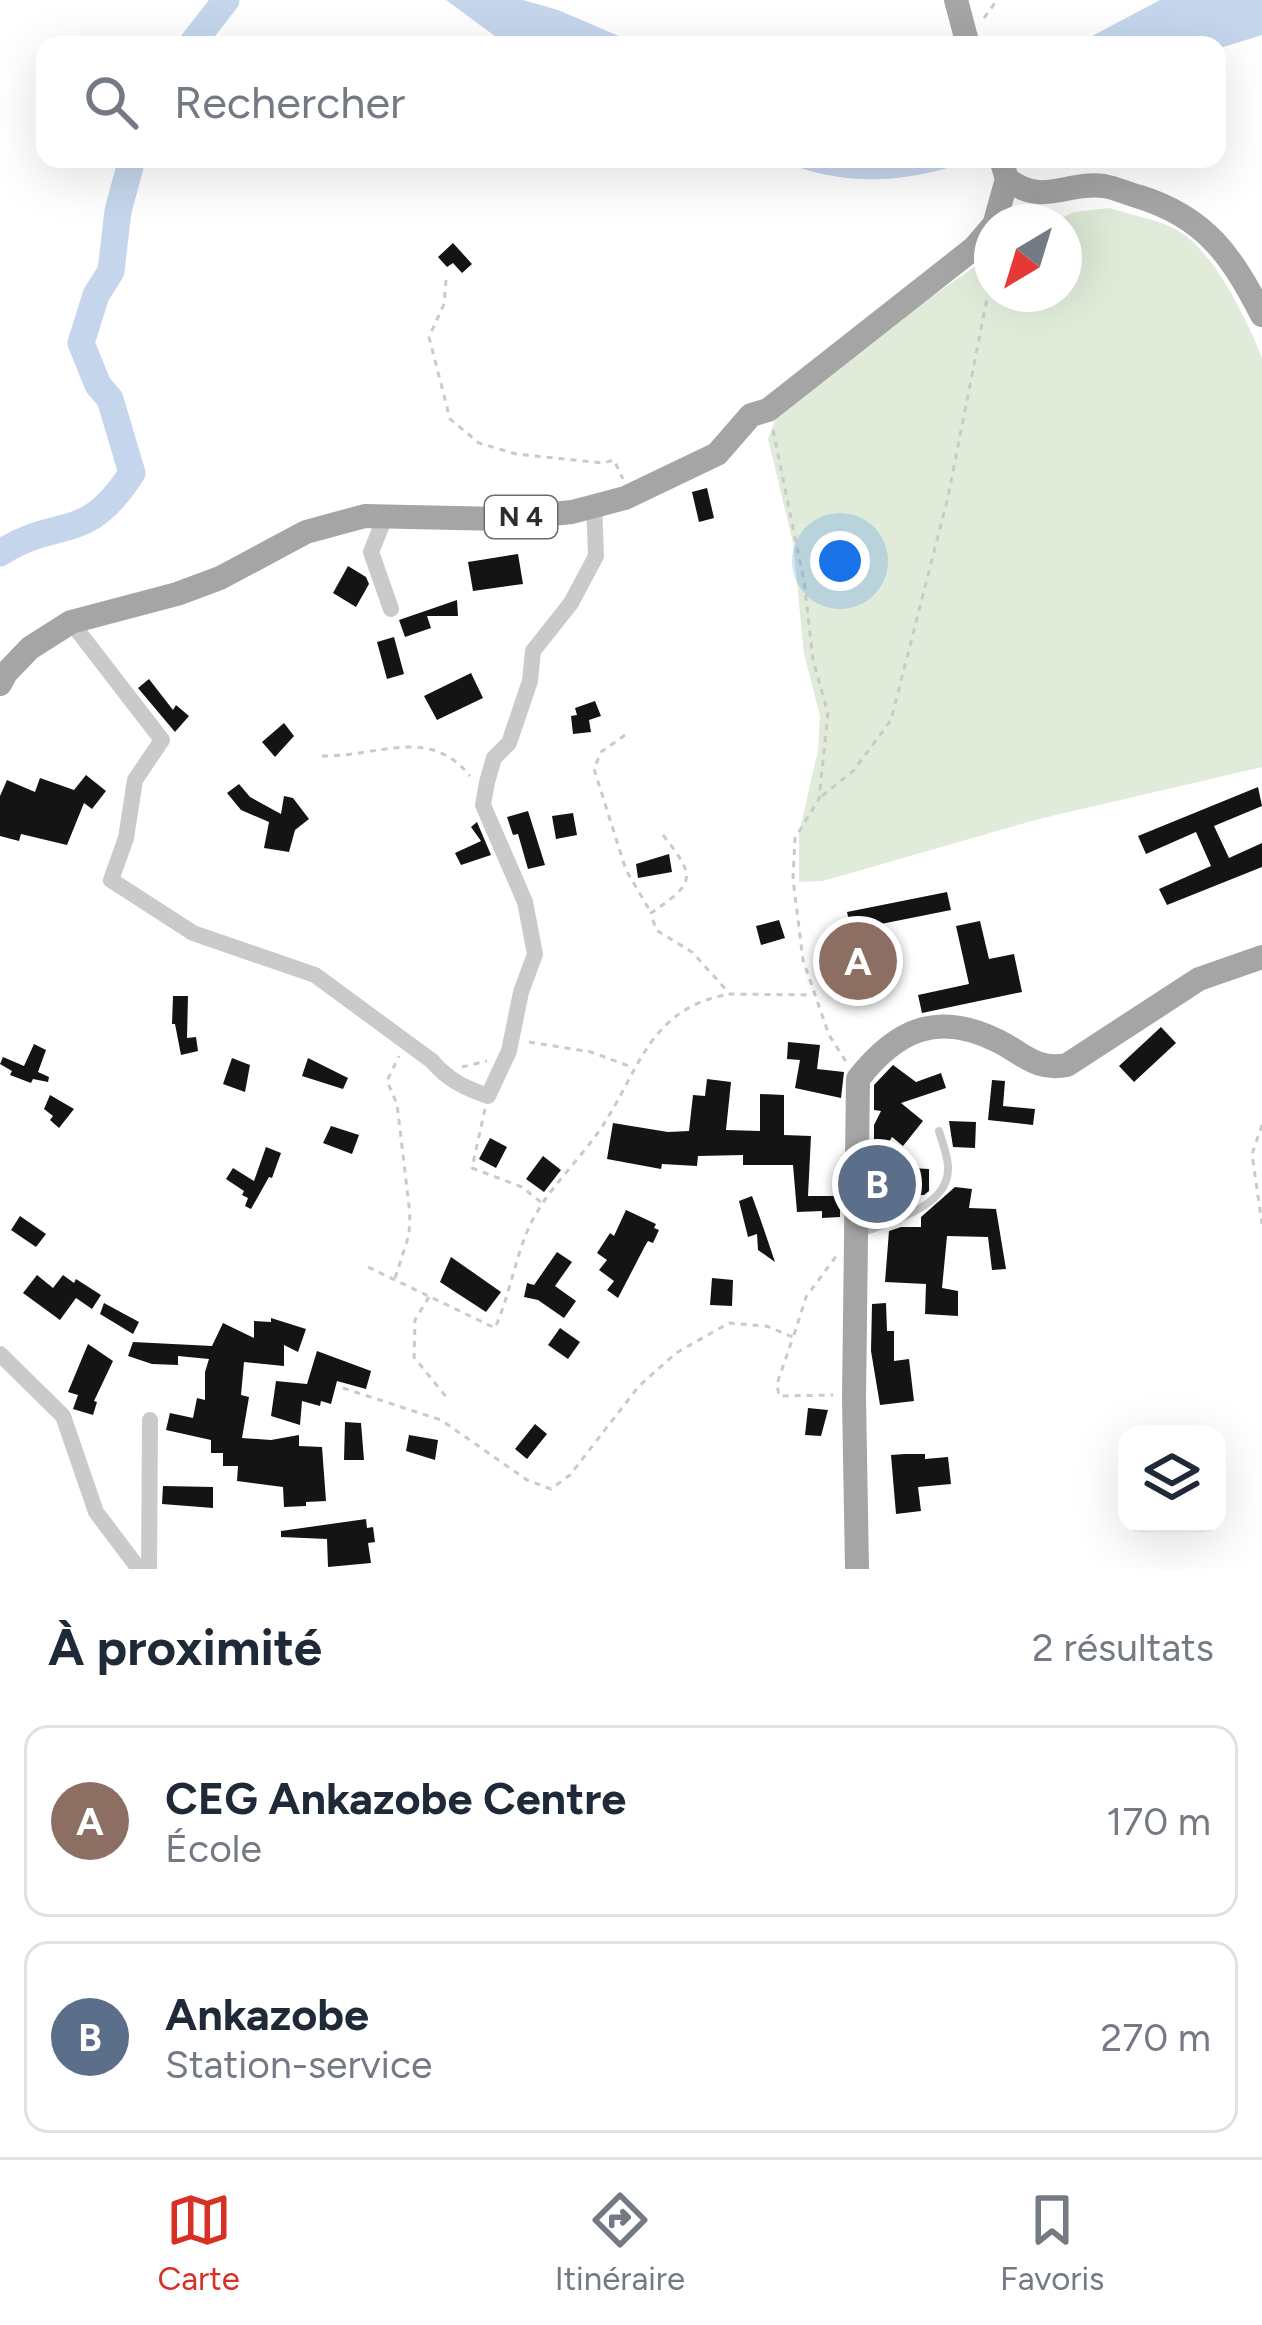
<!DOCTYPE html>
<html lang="fr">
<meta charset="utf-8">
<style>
body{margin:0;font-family:Figtree,sans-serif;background:#f6f6f7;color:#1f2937}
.controls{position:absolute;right:36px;bottom:36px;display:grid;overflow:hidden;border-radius:24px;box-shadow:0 12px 48px #0002}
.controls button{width:108px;height:108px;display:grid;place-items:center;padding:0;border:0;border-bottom:3px solid #e0e1e3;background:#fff;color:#1f2937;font:60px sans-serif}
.compass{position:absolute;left:974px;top:204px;width:108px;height:108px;border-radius:50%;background:#fff;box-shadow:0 12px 48px #0002;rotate:218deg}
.you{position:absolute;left:840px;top:561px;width:42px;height:42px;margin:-30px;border:9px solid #fff;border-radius:50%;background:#1a73e8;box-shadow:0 0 0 18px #1a73e833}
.badge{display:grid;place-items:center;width:78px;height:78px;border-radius:50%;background:#d93025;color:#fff;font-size:39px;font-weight:700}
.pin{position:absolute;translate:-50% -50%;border:6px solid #fff;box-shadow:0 3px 12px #0006}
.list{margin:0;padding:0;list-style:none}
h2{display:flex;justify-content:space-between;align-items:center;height:156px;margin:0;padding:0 48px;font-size:51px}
h2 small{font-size:39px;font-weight:400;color:#747a83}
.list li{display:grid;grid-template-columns:78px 1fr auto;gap:36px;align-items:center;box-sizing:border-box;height:192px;margin:0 24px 24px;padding:0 24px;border:3px solid #e0e1e3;border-radius:24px}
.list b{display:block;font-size:45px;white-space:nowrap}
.list p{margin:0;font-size:39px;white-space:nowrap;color:#747a83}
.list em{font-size:39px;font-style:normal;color:#747a83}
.icon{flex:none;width:66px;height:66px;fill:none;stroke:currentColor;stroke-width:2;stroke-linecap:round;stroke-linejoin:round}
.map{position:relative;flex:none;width:1262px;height:1569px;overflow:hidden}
.search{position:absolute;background:#fff;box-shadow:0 12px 48px #0002;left:36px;right:36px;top:36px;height:132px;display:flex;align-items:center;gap:30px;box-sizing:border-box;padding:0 42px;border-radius:24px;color:#747a83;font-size:45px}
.sheet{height:588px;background:#fff}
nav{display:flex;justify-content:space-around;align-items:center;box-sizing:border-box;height:168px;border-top:3px solid #e0e1e3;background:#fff;font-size:33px;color:#747a83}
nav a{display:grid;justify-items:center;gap:6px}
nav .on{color:#d93025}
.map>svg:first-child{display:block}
</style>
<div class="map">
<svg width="1262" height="1569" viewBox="0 0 1262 1569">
<rect width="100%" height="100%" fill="#fff"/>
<!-- green -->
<path fill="#e0ebd9" d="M1110,208C1130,215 1155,219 1173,228C1212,246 1247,319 1262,358V767L1039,819L823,881L799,882V833L818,750L820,716L804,654L793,543L768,439L783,399L992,255V294H1064V222H1053L1074,212Z"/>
<!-- water -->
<g fill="#c5d6ec">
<polygon points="446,0 523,0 558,10 640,45 507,45"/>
<polygon points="1160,0 1262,0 1262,35 1217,49 1217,45 1075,45"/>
<path d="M777,159H976C907,183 846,189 777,159Z"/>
</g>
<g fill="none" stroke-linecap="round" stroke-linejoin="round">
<!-- river -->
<g stroke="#c5d6ec" stroke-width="27">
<polyline points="191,45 226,0"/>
<path d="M0,553C59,515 85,546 132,473L110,399L98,385L81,343L96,295L111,271L118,211L132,159"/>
</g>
</g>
<!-- building -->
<g fill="#141414">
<polygon points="453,243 472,264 462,273 453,263 447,267 438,257"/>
<polygon points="707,488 714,518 699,522 692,492"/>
<polygon points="518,554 523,584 473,591 468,562"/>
<polygon points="348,566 366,577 369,584 356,607 333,593"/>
<polygon points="457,600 458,616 427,616 431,628 405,637 399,620"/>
<polygon points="394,637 404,674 387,679 377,642"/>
<polygon points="471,673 483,698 437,720 424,696"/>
<polygon points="149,679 173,710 176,705 189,716 175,732 138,688"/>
<polygon points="595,701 601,716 589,720 591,732 573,734 571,716 577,715 575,708"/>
<polygon points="284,723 294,736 275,757 262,742"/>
<polygon points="86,775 106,791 92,809 84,803 67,845 21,834 19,841 0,836 0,796 7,780 35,792 40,778 74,790"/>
<polygon points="239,784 250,797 281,814 284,796 293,798 309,819 295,830 289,852 264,848 269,822 241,810 227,793"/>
<polygon points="1258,787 1262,806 1214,826 1229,858 1262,843 1262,867 1167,905 1159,889 1211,866 1196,832 1146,854 1138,836"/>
<polygon points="528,811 545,865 528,869 518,834 513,835 507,817"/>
<polygon points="573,813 577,835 556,839 552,816"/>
<polygon points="477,822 491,855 461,865 455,853 481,841 471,827"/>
<polygon points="669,854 672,872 638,878 636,864"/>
<polygon points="947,892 951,910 851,930 847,912"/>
<polygon points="779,920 785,938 761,945 756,926"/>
<polygon points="980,921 989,959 1014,954 1022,992 922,1013 918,995 969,984 956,926"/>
<polygon points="845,937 854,968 831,975 822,944"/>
<polygon points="173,996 188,996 187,1038 196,1037 198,1051 181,1055 175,1024 172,1024"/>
<polygon points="1161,1027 1176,1043 1134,1082 1119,1066"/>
<polygon points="788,1042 820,1045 817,1069 844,1072 841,1098 795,1088 800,1060 787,1059"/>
<polygon points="34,1044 46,1050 38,1072 49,1077 48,1082 33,1079 31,1083 10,1075 12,1071 0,1064 3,1057 24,1066"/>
<polygon points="232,1058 250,1065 245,1092 223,1084"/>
<polygon points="308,1058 348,1078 343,1089 302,1076"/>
<polygon points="893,1065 916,1082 941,1073 946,1088 901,1103 923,1121 903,1146 892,1137 885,1149 874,1143 874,1125 881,1111 874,1110 874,1085"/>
<polygon points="707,1079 731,1082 726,1130 760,1131 760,1094 784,1095 784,1135 811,1136 808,1196 840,1196 840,1217 822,1218 822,1211 797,1212 793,1165 743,1165 743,1155 698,1156 697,1166 662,1164 661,1169 607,1159 613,1123 668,1132 689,1131 693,1095 705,1096"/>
<polygon points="992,1080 1005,1081 1003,1106 1035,1109 1033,1125 988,1120"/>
<polygon points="50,1095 74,1109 59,1128 50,1120 53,1116 44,1109"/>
<polygon points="949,1121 976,1122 975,1148 953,1147"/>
<polygon points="331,1126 359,1135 352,1154 323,1143"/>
<polygon points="490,1138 507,1147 496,1168 479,1159"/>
<polygon points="266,1147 281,1153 272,1178 269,1177 251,1209 245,1206 248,1198 242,1195 244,1191 226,1179 233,1168 254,1181"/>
<polygon points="543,1156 561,1170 544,1192 526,1179"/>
<polygon points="911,1168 929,1169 929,1191 924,1195 911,1195"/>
<polygon points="955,1187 972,1189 969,1208 996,1209 1006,1269 992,1270 988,1237 947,1236 942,1288 958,1291 958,1316 925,1314 926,1284 885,1282 889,1231 901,1227 921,1227 921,1217"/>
<polygon points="752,1196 760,1218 775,1262 758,1250 757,1234 748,1237 739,1201"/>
<polygon points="626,1210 656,1224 654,1228 659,1230 653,1243 648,1241 645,1246 618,1298 607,1290 614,1281 599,1270 607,1260 597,1253 610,1233 614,1236"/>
<polygon points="20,1216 46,1234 36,1247 11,1230"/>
<polygon points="557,1252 572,1262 555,1286 576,1301 564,1318 538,1300 524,1297 527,1283 534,1285"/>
<polygon points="451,1257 501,1292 486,1312 440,1282"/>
<polygon points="37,1275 53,1288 63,1275 74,1283 76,1279 101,1295 92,1309 76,1298 60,1320 23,1293"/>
<polygon points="712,1278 733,1280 732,1306 710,1305"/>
<polygon points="104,1303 139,1322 133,1334 100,1314"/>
<polygon points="886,1303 887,1331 894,1331 894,1361 909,1359 914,1401 880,1405 871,1351 872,1304"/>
<polygon points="271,1318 306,1329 298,1352 284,1345 284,1366 244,1362 241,1395 249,1397 242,1438 271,1440 299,1435 299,1446 322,1447 326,1501 306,1502 306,1506 284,1507 283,1487 237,1481 238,1466 223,1466 223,1453 211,1453 211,1440 166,1430 170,1413 193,1418 197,1398 205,1400 205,1372 209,1359 178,1356 178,1365 152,1364 128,1356 133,1342 212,1346 223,1323 254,1338 254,1321 271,1322"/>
<polygon points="560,1328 580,1342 568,1359 548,1345"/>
<polygon points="88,1344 113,1361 94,1401 97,1402 93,1415 73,1409 78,1395 68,1392"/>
<polygon points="317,1351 371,1371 366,1389 337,1381 331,1404 321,1401 320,1406 302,1401 300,1425 271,1416 276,1381 307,1384"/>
<polygon points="808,1408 828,1410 821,1436 805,1435"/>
<polygon points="345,1422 361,1423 364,1460 344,1460"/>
<polygon points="535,1424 547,1434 527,1459 515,1449"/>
<polygon points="409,1435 438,1440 435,1460 406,1451"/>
<polygon points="905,1454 925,1454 925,1459 948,1457 951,1484 918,1487 921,1511 896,1514 891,1455"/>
<polygon points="163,1486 213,1487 213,1508 162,1504"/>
<polygon points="366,1519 367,1528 373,1527 375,1542 368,1543 371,1563 328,1567 327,1539 281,1537 281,1531"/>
</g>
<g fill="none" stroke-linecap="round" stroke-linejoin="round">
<!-- path -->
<g stroke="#cacaca" stroke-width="3" stroke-dasharray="6 6" stroke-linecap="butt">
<polyline points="984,18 997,0"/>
<polyline points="446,280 444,304 429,337 450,419 479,443 516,454 603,463 614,460 623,479"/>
<polyline points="773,430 804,581 813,660 828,713 819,799 795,838 793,879 803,960 829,1035 847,1063"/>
<polyline points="625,735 601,752 594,769 626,870 650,911"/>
<path d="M322,756C378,757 429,725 470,776"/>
<polyline points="822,796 854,770 891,720 948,497 992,273"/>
<path d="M663,835C697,878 695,883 651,913L656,930L692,952L730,994L812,995"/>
<polyline points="529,1042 591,1052 629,1066"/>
<polyline points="462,1067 487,1061"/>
<polyline points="485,1109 472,1168 522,1187 542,1203"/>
<polyline points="1262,1125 1252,1154 1262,1224"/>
<path d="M368,1267L495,1328C509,1297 514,1263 527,1232C542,1195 574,1166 597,1134C639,1075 646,1008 730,994"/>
<polyline points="395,1278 409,1235 410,1214 397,1104 387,1081 399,1056"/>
<polyline points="429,1297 415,1320 414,1357 447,1398"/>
<polyline points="794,1335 806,1297 837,1255"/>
<polyline points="343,1388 441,1420 527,1480 551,1489 570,1475 639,1386 676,1353 729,1323 766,1326 793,1337 777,1384 779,1396 833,1395"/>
</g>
<!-- service -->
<g stroke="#cacaca" stroke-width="8">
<polyline points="863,1157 878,1165 878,1205 863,1215"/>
<path d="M864,1232C891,1221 947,1207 948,1170C949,1158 942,1142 939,1131"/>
</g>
<!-- minor -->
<g stroke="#cacaca" stroke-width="16">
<polyline points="385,517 371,552 391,609"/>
<path d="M71,622L162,740L135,780L126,838L111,880L193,933L315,975L432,1061C448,1080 465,1088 488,1096L509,1051L521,992L535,954L525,902L483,805L487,782L494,758L509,743L530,681L533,651L571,603L596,556L594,504"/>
<polyline points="0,1354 63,1416 96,1512 139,1569"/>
<polyline points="149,1569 150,1420"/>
</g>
<!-- primary -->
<g stroke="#a5a5a5" stroke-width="24">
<polyline points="956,0 968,45"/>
<path d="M1007,179C1043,207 1066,181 1104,186C1116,188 1128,194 1140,197C1206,218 1231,255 1262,315"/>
<polyline points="995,222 1007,179 1001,159"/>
<polyline points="0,684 6,673 30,648 71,622 177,594 220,578 306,532 365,516 501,519 572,512 625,498 717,454 751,415 768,410 974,248 992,227"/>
<path d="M857,1569L854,1398L858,1079C897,1029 938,1011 998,1041C1024,1054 1036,1071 1067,1065L1199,979L1262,957"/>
</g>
</g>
<g text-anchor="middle" stroke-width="12" stroke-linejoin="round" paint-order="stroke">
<!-- shield labels -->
<rect fill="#fff" stroke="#6c6c6c" stroke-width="3" x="485" y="496" width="72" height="42" rx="9"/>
<g font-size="27" font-weight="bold" fill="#2d2d2d">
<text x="521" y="526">N 4</text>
</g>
</g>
</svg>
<div class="controls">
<button><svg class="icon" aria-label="layers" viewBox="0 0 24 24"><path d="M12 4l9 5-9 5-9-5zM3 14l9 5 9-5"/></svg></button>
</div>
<svg class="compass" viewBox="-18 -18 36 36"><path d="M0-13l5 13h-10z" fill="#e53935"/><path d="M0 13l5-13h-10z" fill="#747a83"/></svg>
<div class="you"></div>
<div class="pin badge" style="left:858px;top:961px;background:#8d6e63">A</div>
<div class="pin badge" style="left:877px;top:1184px;background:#5c6f8a">B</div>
<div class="search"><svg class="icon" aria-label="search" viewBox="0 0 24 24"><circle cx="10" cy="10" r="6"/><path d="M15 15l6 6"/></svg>Rechercher</div>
</div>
<section class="sheet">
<h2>À proximité<small>2 résultats</small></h2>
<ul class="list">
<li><span class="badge" style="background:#8d6e63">A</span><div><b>CEG Ankazobe Centre</b><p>École</p></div><em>170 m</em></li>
<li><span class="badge" style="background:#5c6f8a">B</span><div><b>Ankazobe</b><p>Station-service</p></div><em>270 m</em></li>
</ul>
</section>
<nav>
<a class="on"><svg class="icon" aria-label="map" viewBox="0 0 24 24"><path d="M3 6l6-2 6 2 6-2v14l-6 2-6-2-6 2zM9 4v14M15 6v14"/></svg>Carte</a>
<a><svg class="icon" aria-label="directions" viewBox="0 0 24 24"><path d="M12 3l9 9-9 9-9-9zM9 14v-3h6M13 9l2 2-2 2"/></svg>Itinéraire</a>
<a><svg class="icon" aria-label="saved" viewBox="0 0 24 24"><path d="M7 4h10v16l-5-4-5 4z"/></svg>Favoris</a>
</nav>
